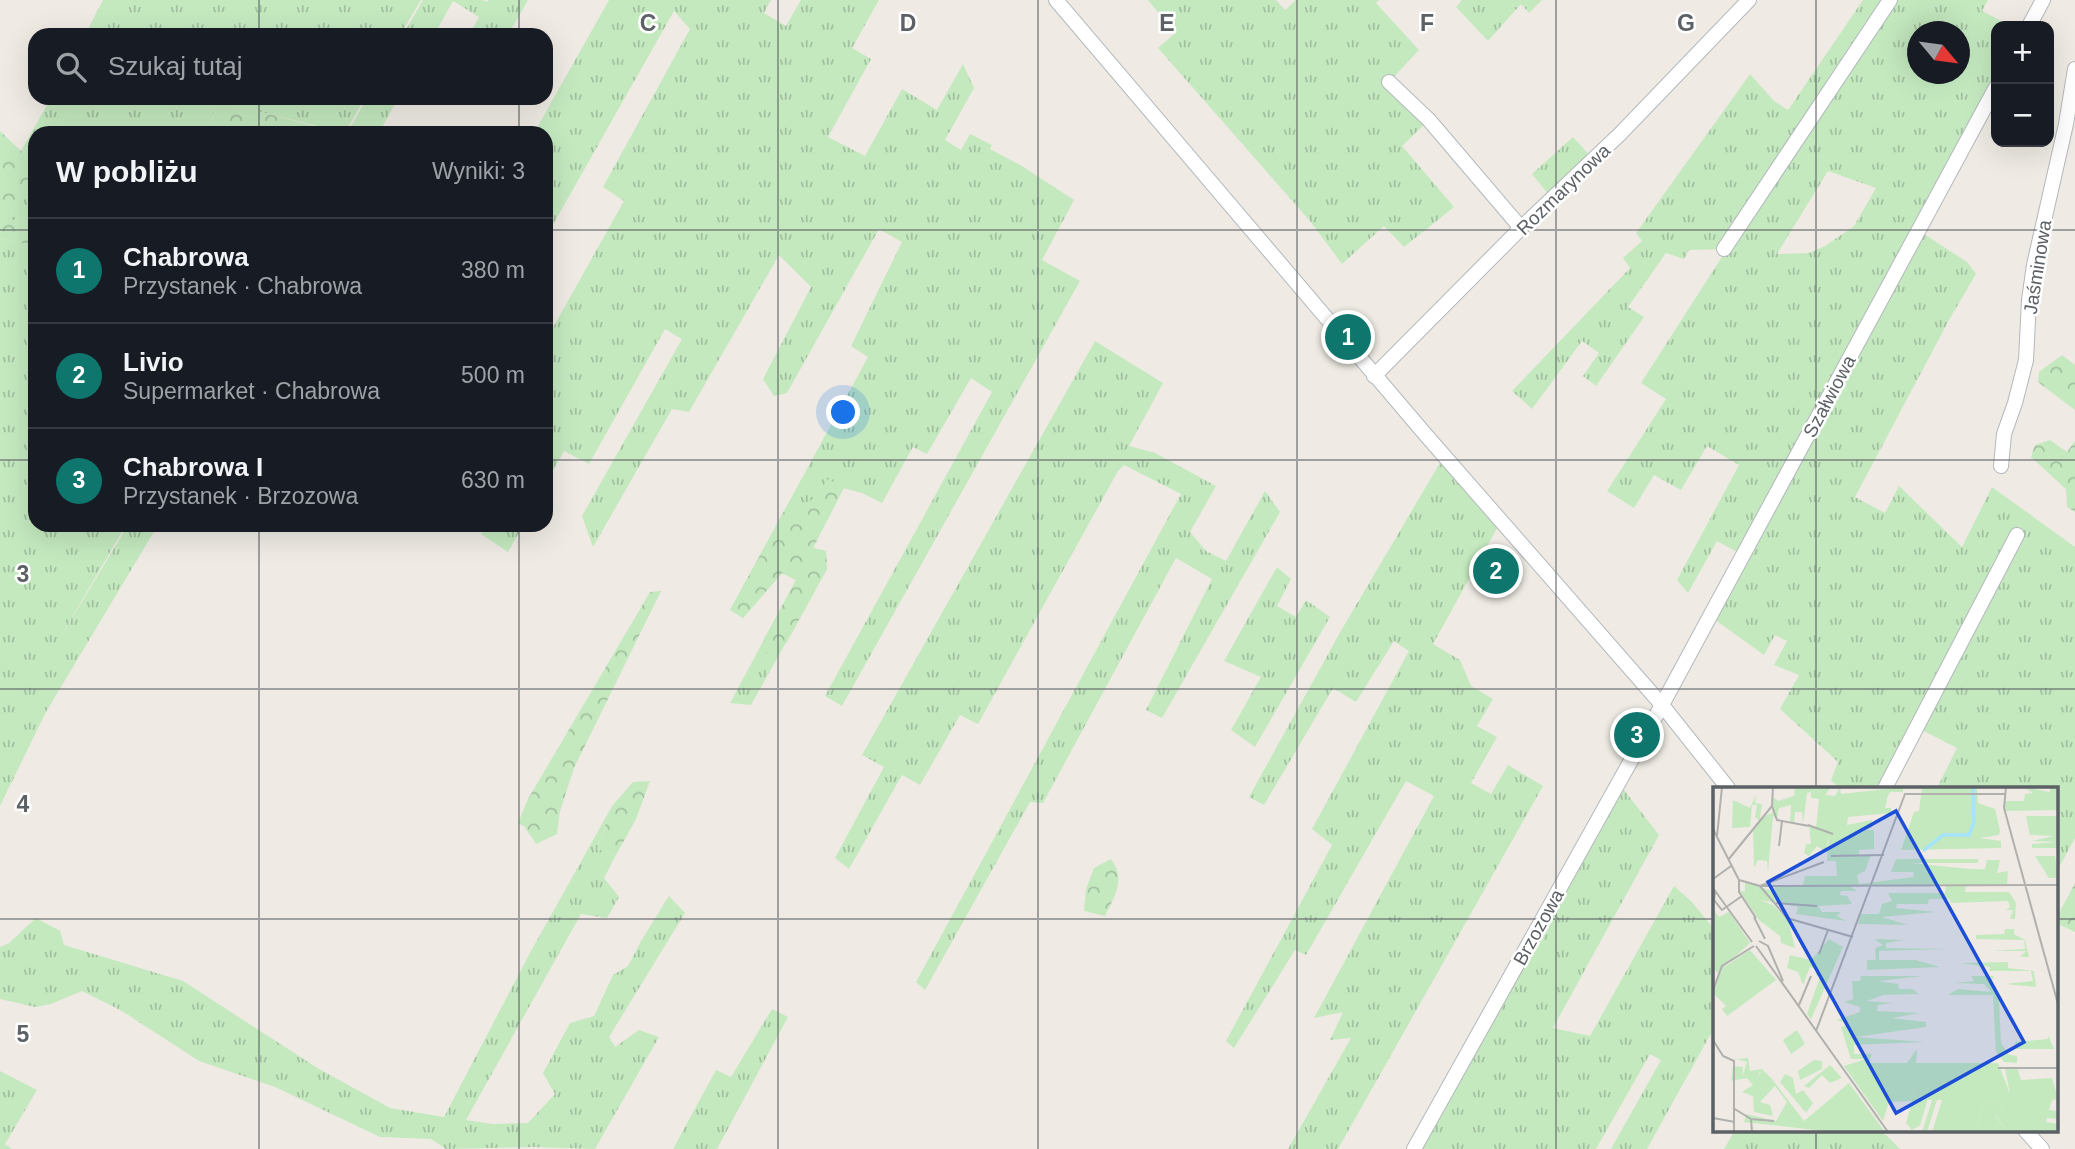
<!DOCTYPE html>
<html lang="pl">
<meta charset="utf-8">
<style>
body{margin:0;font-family:Arial,sans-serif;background:#242831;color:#f1f3f6}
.controls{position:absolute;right:21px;top:21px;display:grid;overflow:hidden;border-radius:14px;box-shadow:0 7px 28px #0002}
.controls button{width:63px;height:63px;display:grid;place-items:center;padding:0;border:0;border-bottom:2px solid #363941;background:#171b24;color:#f1f3f6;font:35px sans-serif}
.compass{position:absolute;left:1907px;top:21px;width:63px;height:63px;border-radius:50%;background:#171b24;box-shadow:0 7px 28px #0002;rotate:119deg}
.you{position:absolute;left:844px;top:413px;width:24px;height:24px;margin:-18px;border:5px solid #fff;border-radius:50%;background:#1a73e8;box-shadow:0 0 0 10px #1a73e833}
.badge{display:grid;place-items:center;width:46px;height:46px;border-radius:50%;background:#0f766e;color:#fff;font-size:23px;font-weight:700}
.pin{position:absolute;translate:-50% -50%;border:4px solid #fff;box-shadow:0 2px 7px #0006}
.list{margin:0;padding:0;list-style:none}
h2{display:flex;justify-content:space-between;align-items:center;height:91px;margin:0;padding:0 28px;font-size:30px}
h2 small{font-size:23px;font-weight:400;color:#9ea1a6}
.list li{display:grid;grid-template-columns:46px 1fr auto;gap:21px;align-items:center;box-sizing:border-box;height:105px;padding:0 28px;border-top:2px solid #363941}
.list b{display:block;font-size:26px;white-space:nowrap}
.list p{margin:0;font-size:23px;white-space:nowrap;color:#9ea1a6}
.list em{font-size:23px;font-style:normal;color:#9ea1a6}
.icon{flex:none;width:38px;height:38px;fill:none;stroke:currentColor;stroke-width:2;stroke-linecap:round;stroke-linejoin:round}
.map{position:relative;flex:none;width:2075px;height:1149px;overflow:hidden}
.search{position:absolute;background:#171b24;box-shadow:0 7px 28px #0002;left:28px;top:28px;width:525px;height:77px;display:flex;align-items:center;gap:18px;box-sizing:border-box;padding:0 24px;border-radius:21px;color:#9ea1a6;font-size:26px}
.panel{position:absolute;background:#171b24;box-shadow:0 7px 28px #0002;left:28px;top:126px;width:525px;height:406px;border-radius:21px}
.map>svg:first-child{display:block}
</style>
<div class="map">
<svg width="2075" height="1149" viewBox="0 0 2075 1149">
<defs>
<pattern id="grass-tufts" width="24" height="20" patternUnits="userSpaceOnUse" patternTransform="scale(1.75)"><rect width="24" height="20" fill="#c4e9bf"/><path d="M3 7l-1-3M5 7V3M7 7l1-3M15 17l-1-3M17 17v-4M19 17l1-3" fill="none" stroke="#a2c09f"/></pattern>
<pattern id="forest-crowns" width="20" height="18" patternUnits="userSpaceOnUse" patternTransform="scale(1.75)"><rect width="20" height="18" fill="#c4e9bf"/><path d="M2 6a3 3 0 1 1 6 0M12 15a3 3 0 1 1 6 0" fill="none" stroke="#a2c09f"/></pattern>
</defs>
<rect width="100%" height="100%" fill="#efebe4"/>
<!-- grass -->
<g fill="url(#grass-tufts)" fill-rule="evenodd">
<polygon points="103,0 421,0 400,35 85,35"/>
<polygon points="423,0 482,0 487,2 488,0 528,0 508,35 469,35 479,17 453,1 434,35 403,35"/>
<polygon points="609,0 771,0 764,13 786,26 801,0 879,0 852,48 871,59 828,137 865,156 902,89 937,110 963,64 974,88 945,140 961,150 970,134 992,145 990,149 1022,166 1074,200 1042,260 1080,281 842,706 825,696 992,392 971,378 927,454 913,447 882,503 862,493 843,488 813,548 826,551 827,569 751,705 730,703 796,580 782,573 743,618 730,610 868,357 851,346 902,242 879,229 787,393 774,396 763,379 811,287 779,255 689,412 672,409 593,547 582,516 682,339 665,329 589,464 564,451 546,483 546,340 624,201 603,187 690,29 674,11 546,237 546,133 534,133"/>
<polygon points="1148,0 1276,0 1285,10 1296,0 1379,0 1376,3 1419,50 1389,82 1429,120 1402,146 1454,207 1404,247 1384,226 1342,264 1310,221 1158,48 1175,33"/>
<polygon points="1462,0 1542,0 1529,13 1521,4 1488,41 1456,7"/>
<path d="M1863,0H1988L1982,11L2011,26H1996V87L1918,230L1967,262L1976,274L1949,320L1855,497L1885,513L1899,486L1962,547L1992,487L2075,547V838L2056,873V788H1937L1957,748L1918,728L1885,788H1839L1831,780L1838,762L1780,709L1799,675L1774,665L1787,641L1775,635L1764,655L1714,619L1621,786L1659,835L1553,1028L1590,1036L1674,886L1691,901L1714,929V1028L1647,1149H1611L1661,1060L1650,1054L1596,1149H1414L1739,553L1717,541L1688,593L1677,580L1739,465L1707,446L1681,490L1654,475L1634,508L1607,491L1666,399L1641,383L1727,249L1689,250L1684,259L1666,253L1628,307L1644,317L1596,386L1583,376L1599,353L1582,341L1532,409L1512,391L1630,268L1623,258L1642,241L1636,233L1750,74L1774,101L1788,110ZM1918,32H1960V74H1918ZM1828,171L1876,188L1854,226L1825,246L1809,253L1777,254Z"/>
<polygon points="51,98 365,98 345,133 217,101 210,126 237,133 88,133 71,129 63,133 35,133 35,154 21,151"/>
<polygon points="367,98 398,98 379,133 347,133"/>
<polygon points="1573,137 1594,160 1549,195 1532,174"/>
<polygon points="22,189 35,193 35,226 9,219"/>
<polygon points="0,238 35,246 35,525 126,525 54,648 128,525 158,525 46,712 0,806"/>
<polygon points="1095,341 1163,383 1129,446 1155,453 1216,486 1190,532 1206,551 1226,561 1265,491 1280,512 1162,718 1146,710 1212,579 1176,558 1043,803 1030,802 925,990 916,982 1181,494 1124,465 1118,471 978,724 960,715 920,785 902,775 849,869 835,858 884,767 862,755"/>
<polygon points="1444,456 1501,521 1433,644 1460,660 1471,686 1493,699 1477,726 1497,737 1471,783 1491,794 1508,765 1543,786 1338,1149 1288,1149 1351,1038 1330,1040 1343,1012 1314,1018 1434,796 1406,781 1306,955 1295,950 1234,1048 1226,1041 1332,845 1312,829 1409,651 1394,641 1356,702 1333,688 1264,805 1249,797 1342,629"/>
<polygon points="487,525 523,525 508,552 481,534"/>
<polygon points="1277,567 1291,579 1277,606 1296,617 1306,600 1330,617 1255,747 1231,730 1261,677 1224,661"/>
<polygon points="612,806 597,849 616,855 604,878 619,897 607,918 581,914 466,1120 492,1124 528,1123 555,1094 543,1073 570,1023 594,1016 613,975 628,966 641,941 669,896 685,913 609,1037 615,1047 639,1030 659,1037 595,1149 534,1147 446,1149 431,1139 380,1137 275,1087 199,1061 122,1011 82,991 51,1004 35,1007 0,999 0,947 9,943 36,918 60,931 64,945 183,981 319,1069 390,1108 444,1117 531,951"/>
<polygon points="772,1009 788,1017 717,1149 673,1149 716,1070 731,1077"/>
<polygon points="0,1071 37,1090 5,1144 12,1149 0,1149"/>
<polygon points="1735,1130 1881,1130 1900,1149 1724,1149"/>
</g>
<!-- forest -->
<g fill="url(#forest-crowns)">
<polygon points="217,100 340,133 237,133 210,126"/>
<polygon points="0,131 21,151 35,154 35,193 22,189 9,219 35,226 35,246 0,238"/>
<polygon points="2062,355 2075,365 2075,410 2038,382 2039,372"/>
<polygon points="2050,440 2067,452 2075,441 2075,512 2067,507 2066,489 2031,457 2035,445"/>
<path d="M828,479L844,488L813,548L826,551L827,569L787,642L776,652L766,654L764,639L796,580L782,573L743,618L730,610L789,502C813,507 815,497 828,479Z"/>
<polygon points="661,591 574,768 560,811 557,834 536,844 524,826 518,823 528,799 650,592"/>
<polygon points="650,781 636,819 616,855 597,849 612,806 633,782"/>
<path d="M1111,859C1126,879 1115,896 1105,916L1084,911L1086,889L1094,868Z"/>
<polygon points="2075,883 2075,932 2056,923 2056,919"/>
</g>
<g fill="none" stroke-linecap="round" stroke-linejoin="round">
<defs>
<g id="minor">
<polyline points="1056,0 1425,434 1662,705 1728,788"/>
<polyline points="2029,26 2043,0"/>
<polyline points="1389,82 1429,120 1521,228"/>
<polyline points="1724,249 1890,0"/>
<polyline points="1374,376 1521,228 1620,134 1749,0"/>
<polyline points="2001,466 2004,434 2015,403 2026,360 2029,300 2034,265 2066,124 2075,69"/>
<polyline points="1885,788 2017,535"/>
<polyline points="2025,1130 2042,1149"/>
<polyline points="1414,1149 1662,705 1996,87"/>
</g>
</defs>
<!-- minor casing -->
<use href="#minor" stroke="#b4b8bc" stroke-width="16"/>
<!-- minor -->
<use href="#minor" stroke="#fff" stroke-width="14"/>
</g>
<!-- grid -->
<path fill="none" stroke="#5c6166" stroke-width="2" stroke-opacity="0.55" d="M259,0V35M519,0V35M778,0V1149M1038,0V1149M1297,0V1149M1556,0V1149M1816,0V788M259,98V133M519,98V133M0,230H35M546,230H2075M0,460H35M546,460H2075M259,525V1149M519,525V1149M0,689H2075M0,919H1714M2056,919H2075M1816,1130V1149"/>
<g text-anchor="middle" stroke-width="5" stroke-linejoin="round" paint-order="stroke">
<!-- street labels -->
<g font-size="19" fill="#5c6166" stroke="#fff">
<text transform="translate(1563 189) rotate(-44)" y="7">Rozmarynowa</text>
<text transform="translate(2037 267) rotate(-81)" y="7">Jaśminowa</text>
<text transform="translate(1829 396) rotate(-62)" y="7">Szałwiowa</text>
<text transform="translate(1538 927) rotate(-61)" y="7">Brzozowa</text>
</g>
</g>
<!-- overview -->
<g transform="translate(1713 787)">
<rect width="345" height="345" fill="#efebe4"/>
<path d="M82,0H118L112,8L122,9L127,0L128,7L190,0V5H177L174,11L172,21H178V26L135,30L134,38L159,33V41L148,43H161V62L146,63V68H158L152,84L144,88L146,97L201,90L200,85H178L183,72H265V76H198L257,82H272L274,73H287L284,86L295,84L294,98H253L252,105H296L303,116L302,132H297L300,123H293L297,120L295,114L238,116L236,112H216L215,117H184L183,121L223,125L169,130L195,138L145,137L148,127H166L169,117L179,114L175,106H232L233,98L137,99L144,104H128L127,108L134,109L139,117L105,119L109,125H128L124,129L133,134L83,127L85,120L42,112L44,99L62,105V99L90,98L92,89H124L123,74H114L116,48L113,65L104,59L96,69L91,66L93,57H98L96,39L103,40L106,12L98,11V5L94,6L90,37L89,25H82L81,36L77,34L78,18L66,21L64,32L60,29L55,85L54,74L45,73L41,81L40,42L47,34L42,30L44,18H39L37,40L19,41L20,13L37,21L43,8L42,16L49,17L47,31L59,26L60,10L65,14L81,9ZM209,0H264L265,16L282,22L287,43L286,48L266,51L288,54V61L188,63L201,25L206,24ZM311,0L337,5V0H345V23L292,24L291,14H311L312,7L320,6ZM313,29H345V61H319V57L344,55L319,54L341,49L317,48ZM322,69H342L345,91H336ZM292,142H301V147L312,153L316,170H307L313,164H279L312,162L311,153L263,152V148L291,147ZM116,152L130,160L98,232L94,227L107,190L103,188L105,183L97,180L90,198L85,185L74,181L77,168L98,173ZM161,152L191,153L173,156V161L236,162L166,164V173H203L227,180L154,183V173H163L162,161L170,158ZM295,175V181L321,184L323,200L292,197L320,194L318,184H276L277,180L248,176ZM148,189H210L165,194L185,197L186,202H216H199L206,207L170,208L154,214L179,216L165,218L164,224L207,226L179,231L213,235V240L143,250L212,255L141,258V267H159L156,276H194L204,262L203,276H285L297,307L292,281L304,280L308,293L339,291L345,312L339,313L336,323L344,324L345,332L334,331L333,335L345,337V345H294L282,327L290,322L285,314L271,317L262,345H219L229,313H224L214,345H209L219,313L203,312L200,304L195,307L199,314L176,315L170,334L131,279L153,272H138L128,240L137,237L123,233L147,225V220L131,215L140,212L139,194H147ZM258,189H281L278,196L286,214L288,256L296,268L304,269V276L291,275L283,265L280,208H235L245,202L278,205L271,197L241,196L261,194ZM84,243L92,257L78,267L70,253ZM335,248L341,262H302V255L335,252ZM20,279L30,280L29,290L47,285L43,292L59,294L62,299L47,315L57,318L60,329L41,325L40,309L29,305L40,298L34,291L18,294Z" fill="#c4e9bf"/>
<path d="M157,12L162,16L174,13L172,21H178V26L135,21L141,15ZM32,94L44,99L42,111L60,118L75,133L82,161L68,156L67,149L46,133L26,103L32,105ZM0,122L6,130L16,125L37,156L4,186L0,181ZM37,163L63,193L14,229L9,222L13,219L0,206L8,182ZM35,271L37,284L49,282L59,292L91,334L136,296L172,345H119L31,335L33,327L63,334L74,315L59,295L54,299L42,293L48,285L29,290L34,275L23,272ZM117,278L129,291L117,296L109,288L96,301L91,299ZM72,287L80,291L83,307L90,303L100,316L93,326L67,295ZM194,292L203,312L207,304L210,312H215L207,338L199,343L193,336L199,314L188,293ZM285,314L290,322L282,328L294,345H262L271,317Z" fill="#c4e9bf"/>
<path d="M101,273L109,274V282L87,293L85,284Z" fill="#c4e9bf"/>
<path fill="none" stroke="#a4e4ff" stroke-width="3.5" d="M210,64L230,48H256L261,35L260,0"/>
<path fill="none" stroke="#b0b0ae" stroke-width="2" d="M293,0L291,21L345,217M59,19L64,33L96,39M95,38L120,47M0,42L26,93V105L43,131M4,49L9,0M66,59L69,34M118,69L171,68M15,73L59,19L60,0M0,92L18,79M26,93L47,99L74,131L140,150M47,99L345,98M47,99L111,75M0,101L39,155M2,105L1,113L9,123L29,109M63,116L104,119M41,130L52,152M46,154L55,159L70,194M43,159L175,345M106,167L115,143M0,203L9,179L41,159M86,218L98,189M103,244L192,7H292M0,253L10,269L21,274V345M285,281H345M20,321L38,332L39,345M0,331L22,335M38,332L61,334"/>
<path fill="#1d4ed8" fill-opacity="0.15" stroke="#1d4ed8" stroke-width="3.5" d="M183,24L311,255L183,326L55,95Z"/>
<rect width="345" height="345" fill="none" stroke="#5c6166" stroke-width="3.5"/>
</g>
<g font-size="23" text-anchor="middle" font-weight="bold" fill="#5c6166" stroke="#fff" stroke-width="5" stroke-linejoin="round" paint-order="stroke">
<text x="648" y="31">C</text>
<text x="908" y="31">D</text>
<text x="1167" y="31">E</text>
<text x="1427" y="31">F</text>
<text x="1686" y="31">G</text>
<text x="23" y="582">3</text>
<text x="23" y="812">4</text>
<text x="23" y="1042">5</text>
</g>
</svg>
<div class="controls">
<button>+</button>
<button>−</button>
</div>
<svg class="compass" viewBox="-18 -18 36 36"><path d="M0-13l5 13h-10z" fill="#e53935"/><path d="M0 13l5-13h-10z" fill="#9ea1a6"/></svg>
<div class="you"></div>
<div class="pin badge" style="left:1348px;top:337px">1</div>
<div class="pin badge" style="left:1496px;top:571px">2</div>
<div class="pin badge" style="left:1637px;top:735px">3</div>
<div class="search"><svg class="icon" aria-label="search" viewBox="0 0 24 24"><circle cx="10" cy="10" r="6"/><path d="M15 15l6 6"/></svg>Szukaj tutaj</div>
<section class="panel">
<h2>W pobliżu<small>Wyniki: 3</small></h2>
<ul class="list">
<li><span class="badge">1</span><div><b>Chabrowa</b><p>Przystanek · Chabrowa</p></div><em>380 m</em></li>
<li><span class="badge">2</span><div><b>Livio</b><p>Supermarket · Chabrowa</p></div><em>500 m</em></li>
<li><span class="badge">3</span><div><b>Chabrowa I</b><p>Przystanek · Brzozowa</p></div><em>630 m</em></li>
</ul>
</section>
</div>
